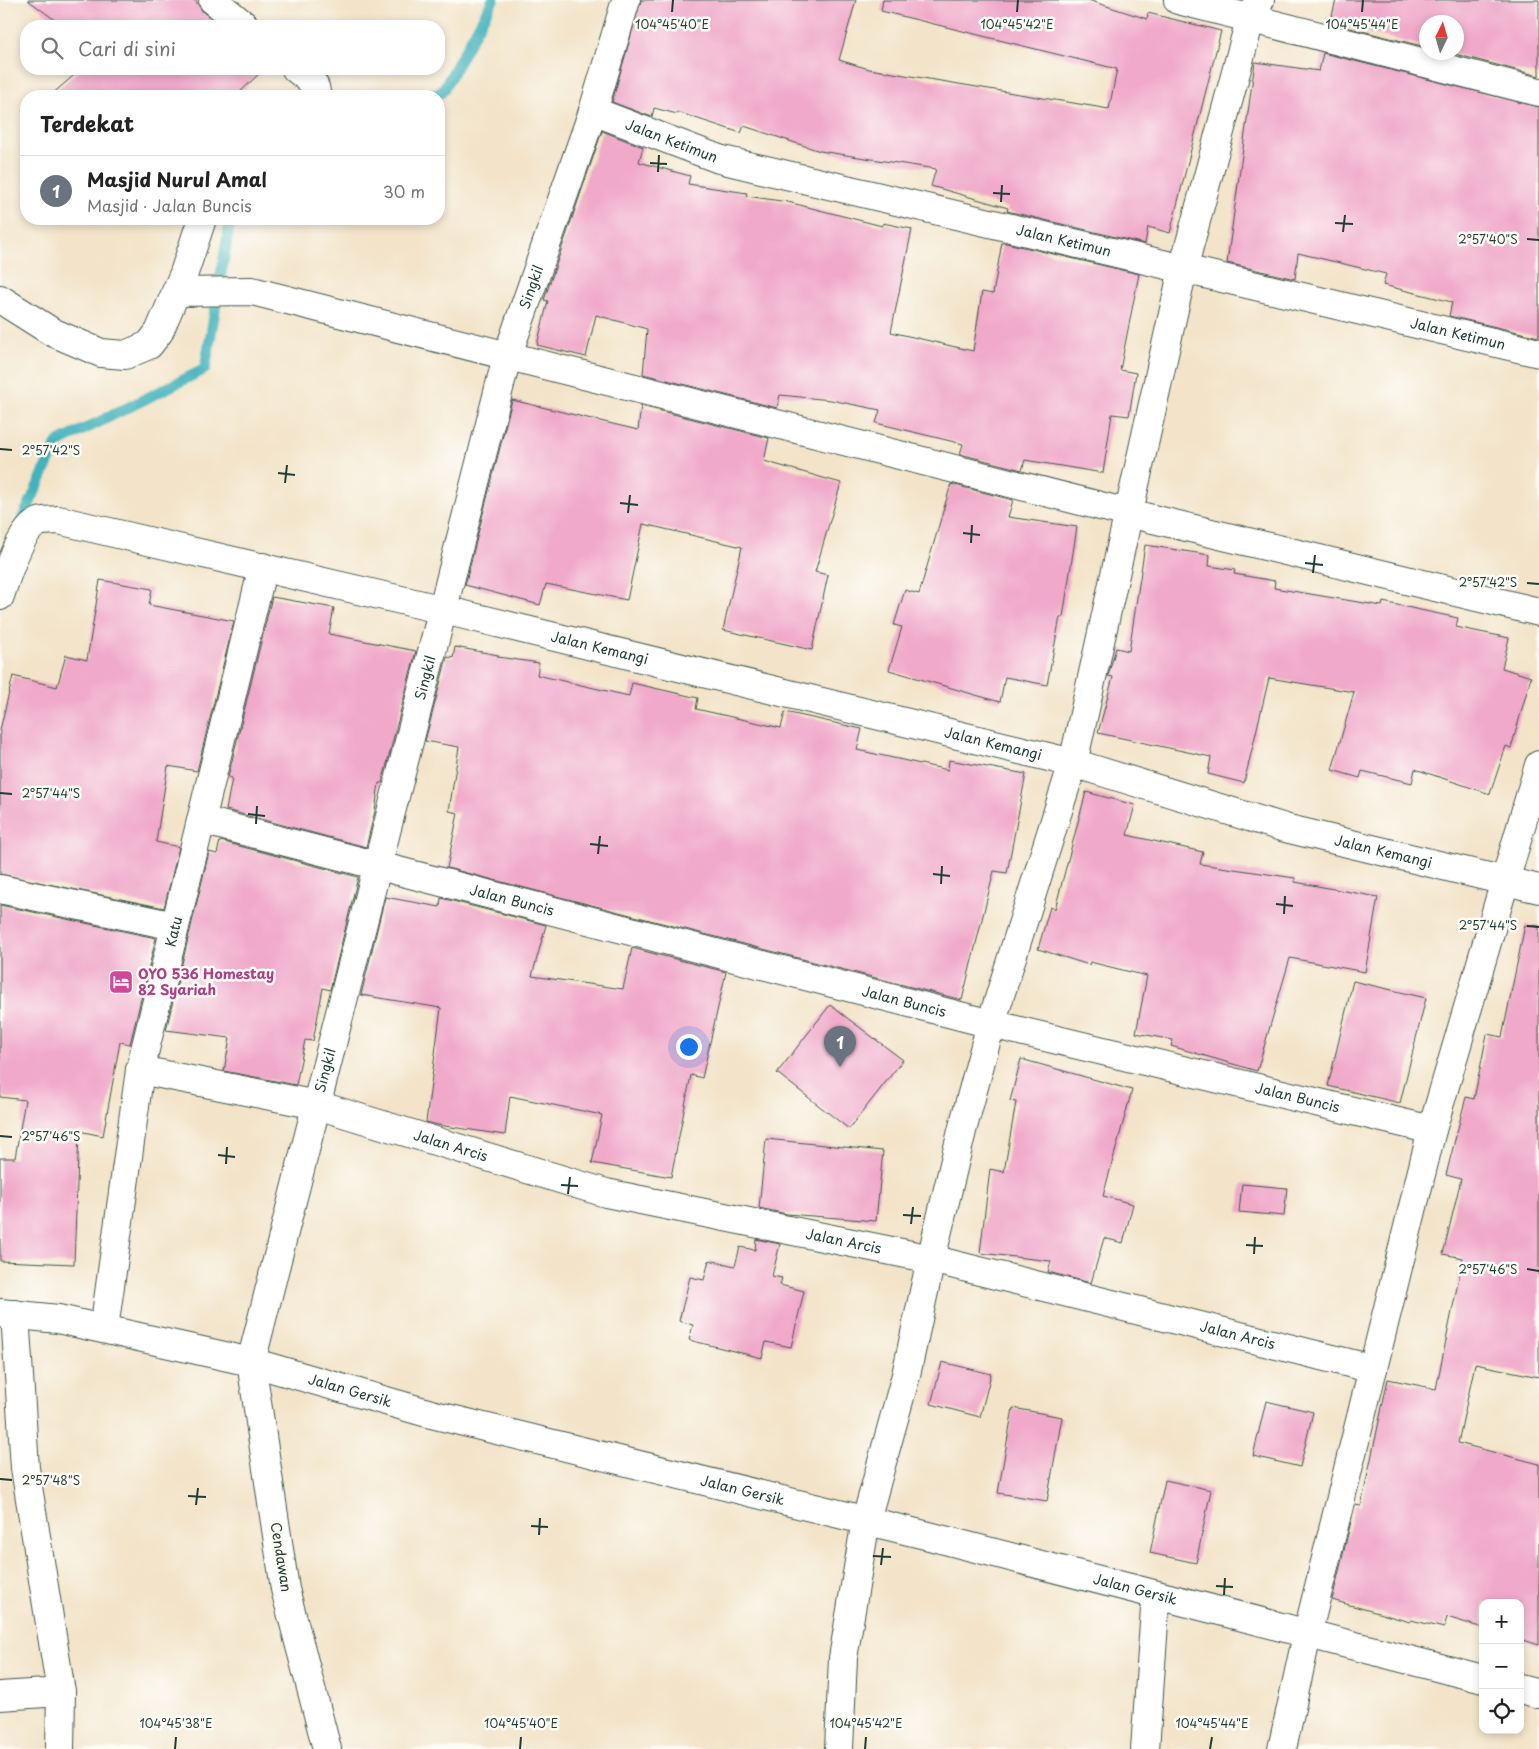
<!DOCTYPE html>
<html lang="id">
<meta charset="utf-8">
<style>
body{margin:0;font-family:"Playpen Sans",sans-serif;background:#f6f6f6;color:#222}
.controls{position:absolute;right:15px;bottom:15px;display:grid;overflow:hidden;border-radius:10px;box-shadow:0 2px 8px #0003}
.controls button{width:45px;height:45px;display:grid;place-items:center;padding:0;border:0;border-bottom:1px solid #e0e0e0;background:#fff;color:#222;font:25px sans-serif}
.compass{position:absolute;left:1419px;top:15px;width:45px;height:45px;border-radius:50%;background:#fff;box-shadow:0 2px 8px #0003;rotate:5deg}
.you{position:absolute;left:688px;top:1046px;width:18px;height:18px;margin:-12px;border:4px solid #fff;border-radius:50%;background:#1a73e8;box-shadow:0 0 0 8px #1a73e833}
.badge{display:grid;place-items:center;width:32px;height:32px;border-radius:50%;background:#b5179e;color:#fff;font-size:16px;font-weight:700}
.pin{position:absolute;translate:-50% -41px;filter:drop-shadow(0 1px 2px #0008)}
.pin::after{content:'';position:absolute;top:26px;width:18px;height:15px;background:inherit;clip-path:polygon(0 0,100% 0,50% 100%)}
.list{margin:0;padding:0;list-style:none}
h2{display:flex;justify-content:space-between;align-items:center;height:65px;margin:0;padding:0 20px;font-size:21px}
h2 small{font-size:16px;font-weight:400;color:#767676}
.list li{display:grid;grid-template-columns:32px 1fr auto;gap:15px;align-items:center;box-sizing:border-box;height:70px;padding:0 20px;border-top:1px solid #e0e0e0}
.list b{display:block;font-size:19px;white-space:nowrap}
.list p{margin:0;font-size:16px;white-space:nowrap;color:#767676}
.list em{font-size:16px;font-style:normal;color:#767676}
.icon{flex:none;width:28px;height:28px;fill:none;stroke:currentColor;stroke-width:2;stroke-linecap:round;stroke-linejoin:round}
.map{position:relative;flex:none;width:1539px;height:1749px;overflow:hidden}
.search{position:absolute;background:#fff;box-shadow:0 2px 8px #0003;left:20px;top:20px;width:425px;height:55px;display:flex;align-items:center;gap:12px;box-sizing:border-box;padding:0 18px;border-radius:20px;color:#767676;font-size:19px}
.panel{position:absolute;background:#fff;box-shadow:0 2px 8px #0003;left:20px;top:90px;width:425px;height:135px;border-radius:20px}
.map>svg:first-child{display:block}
</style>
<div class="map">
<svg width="1539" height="1749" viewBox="0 0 1539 1749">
<rect width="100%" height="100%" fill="#fdfcf7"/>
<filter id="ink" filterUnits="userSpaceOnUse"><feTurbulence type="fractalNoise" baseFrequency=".02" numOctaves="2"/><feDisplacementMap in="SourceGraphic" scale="10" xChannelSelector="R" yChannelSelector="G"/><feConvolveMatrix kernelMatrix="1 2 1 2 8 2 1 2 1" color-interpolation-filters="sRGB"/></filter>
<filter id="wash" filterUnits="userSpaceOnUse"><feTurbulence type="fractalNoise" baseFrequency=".0096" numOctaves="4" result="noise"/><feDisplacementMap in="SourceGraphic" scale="20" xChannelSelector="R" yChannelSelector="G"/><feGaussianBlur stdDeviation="1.12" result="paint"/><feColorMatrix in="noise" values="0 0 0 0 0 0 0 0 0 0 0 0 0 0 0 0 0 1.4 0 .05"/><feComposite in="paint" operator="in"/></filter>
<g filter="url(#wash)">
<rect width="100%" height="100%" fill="#f3e4c9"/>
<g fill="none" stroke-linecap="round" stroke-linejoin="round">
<!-- stream -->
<g stroke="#43b2bc" stroke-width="11">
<polyline points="431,96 442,92 493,0"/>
<polyline points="18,529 57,443 205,369 230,222 233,219"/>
</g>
</g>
<g id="blocks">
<!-- building -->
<g fill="#f0a9c9">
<polygon points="28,0 195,0 203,12 221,26 63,26"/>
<polygon points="641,0 856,0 839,60 869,69 1109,109 1117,69 881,11 883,0 1088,0 1147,19 1148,13 1221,31 1170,233 1148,227 1145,244 1007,211 1008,208 931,186 936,169 820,151 744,126 741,133 677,112 677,114 654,108 652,117 612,102"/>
<polygon points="1336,0 1539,0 1539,76 1447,52 1456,52 1456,22 1426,22 1426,47 1330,23"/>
<polygon points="1323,53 1539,107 1539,337 1449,316 1452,302 1383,285 1386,274 1298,253 1295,279 1227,263 1255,62 1319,71"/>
<polygon points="81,69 264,69 236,96 50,96"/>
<polygon points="602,131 643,147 639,162 690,176 688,184 747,193 746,196 788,202 882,226 883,223 912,229 891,332 973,351 982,292 993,294 1002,242 1139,274 1120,370 1136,373 1129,416 1112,414 1103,473 1025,460 1022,470 960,454 963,444 876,423 880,410 831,400 780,395 777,408 643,374 647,329 596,315 586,357 537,345 548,301 544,300"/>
<polygon points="512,400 638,430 641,406 769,438 764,461 841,483 815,572 828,575 812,650 723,630 742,547 652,526 643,524 627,600 546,584 540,605 465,585"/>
<polygon points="951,484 1013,500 1008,517 1077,527 1063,617 1060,617 1047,685 1005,677 1000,702 889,670 902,627 894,625 905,590 919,594"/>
<polygon points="1145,545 1210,555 1209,566 1235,570 1234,574 1275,581 1274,588 1382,606 1383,602 1458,618 1456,627 1509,638 1502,668 1531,677 1511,748 1506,746 1490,794 1415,769 1412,783 1362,771 1360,778 1332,770 1354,692 1269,678 1244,783 1208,774 1211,757 1098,733 1113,677 1108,676 1116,648 1129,651"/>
<polygon points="100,580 152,589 149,605 234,621 197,771 168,766 156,842 179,847 164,908 0,874 0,730 13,676 57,687 66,655 87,660"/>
<polygon points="272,597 334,608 329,634 416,651 382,783 379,783 375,811 366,847 226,810 232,778 228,777"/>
<polygon points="455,647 498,655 498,657 539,663 537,675 629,696 632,683 698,698 696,709 781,728 785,712 862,729 857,750 948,770 949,760 1026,774 1007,873 994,871 962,1000 447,868 458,813 449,811 459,747 425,741 447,657 453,658"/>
<polygon points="1086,792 1135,805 1127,835 1203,852 1200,864 1295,878 1295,882 1378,897 1365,972 1290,958 1257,1071 1171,1046 1173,1040 1136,1033 1147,976 1090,962 1089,965 1038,949 1050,907 1055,909"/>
<polygon points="220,841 358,877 330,990 323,988 313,1041 305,1040 296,1085 224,1071 230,1038 166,1030 209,852 217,854"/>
<polygon points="385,897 440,907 441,898 546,925 532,976 623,989 632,948 726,972 702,1078 691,1075 671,1177 592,1163 602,1115 510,1096 505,1135 438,1125 426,1122 441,1008 361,995"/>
<polygon points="0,905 156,938 130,1044 120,1042 103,1136 79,1131 74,1264 0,1261 0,1158 15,1158 25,1100 0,1097"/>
<polygon points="1525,925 1539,926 1539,1377 1475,1364 1458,1443 1539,1464 1539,1645 1520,1639 1520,1603 1483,1603 1483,1628 1447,1617 1444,1628 1411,1620 1410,1622 1332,1600 1355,1505 1361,1506 1388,1379 1436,1389 1463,1258 1443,1254 1461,1179 1446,1175 1466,1097 1474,1099 1487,1034 1502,1037"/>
<polygon points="1353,981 1426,998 1400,1103 1328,1086"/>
<polygon points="830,1005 903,1060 849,1129 777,1073"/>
<polygon points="1021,1059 1132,1090 1103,1196 1133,1204 1123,1243 1104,1238 1091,1283 1048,1272 1051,1261 980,1253 990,1169 1004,1172 1016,1102 1010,1101"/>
<polygon points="766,1139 883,1151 876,1221 787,1214 759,1208"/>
<polygon points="1242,1184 1287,1188 1284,1216 1239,1212"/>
<polygon points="756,1239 780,1244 772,1276 782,1278 780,1285 804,1291 791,1347 766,1342 762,1358 689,1340 693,1325 679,1321 690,1277 704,1280 709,1260 735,1266 740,1247 755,1250"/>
<polygon points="942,1362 991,1374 980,1417 931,1404"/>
<polygon points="1266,1401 1313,1412 1300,1467 1253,1456"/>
<polygon points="1013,1408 1062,1417 1047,1501 998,1493"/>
<polygon points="1165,1480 1211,1490 1196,1563 1150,1553"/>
</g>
</g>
</g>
<g filter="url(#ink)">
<use href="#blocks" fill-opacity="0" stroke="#3f564a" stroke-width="1"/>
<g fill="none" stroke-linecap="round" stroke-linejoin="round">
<defs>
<g id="minor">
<polyline points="213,0 245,26"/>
<polyline points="1178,0 1539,92"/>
<path d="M296,69C307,78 317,81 316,96"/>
<path id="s1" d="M593,111L719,159L1539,353"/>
<polyline points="176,292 252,291 1128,513 1539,612"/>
<polyline points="0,299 52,332 101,353 125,355 149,345 159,332 184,273 202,219"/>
<path id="s2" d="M0,596C6,578 20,529 39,522C45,520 52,521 58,520L444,610L1073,763L1285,828L1539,889"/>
<path id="s3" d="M201,820L991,1024L1432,1130"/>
<polyline points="0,889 175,926"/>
<path id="s4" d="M140,1070L317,1105L606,1193L931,1259L1373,1369"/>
<path id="s5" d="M0,1313L58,1319L251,1362L431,1414L929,1536L1483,1679"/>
<path id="s6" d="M104,1329L140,1070L263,567"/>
<polyline points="1520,1689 1539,1694"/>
<polyline points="0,1696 61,1692 25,1468 15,1314"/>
<polyline points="60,1749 61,1692"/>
<path id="s7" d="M327,1749L285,1589L251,1362L507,357L593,111L626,0"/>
<polyline points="839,1749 843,1658 866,1520 906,1375 931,1259 963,1127 991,1024 1073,763 1183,269 1250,20 1260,0"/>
<polyline points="1145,1749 1156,1595"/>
<polyline points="1282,1749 1307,1635 1432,1130 1539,765"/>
</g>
</defs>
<!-- minor casing -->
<use href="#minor" stroke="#3f564a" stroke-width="30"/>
<!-- minor -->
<use href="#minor" stroke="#fff" stroke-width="28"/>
</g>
</g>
<!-- ticks -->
<path fill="none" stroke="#1f3d34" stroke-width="2" d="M672,12L673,0M1017,12L1018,0M1362,12L1363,0M650,163L667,164M658,172L659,155M993,193L1010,194M1001,202L1002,185M1335,223L1353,224M1343,232L1345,215M1527,239L1539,240M0,449L12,450M278,473L295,475M285,483L287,465M620,503L638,505M628,513L630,495M963,533L980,535M971,543L972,525M1305,563L1323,565M1313,573L1315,555M1527,583L1539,584M0,793L12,794M248,814L265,816M256,824L257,806M590,844L608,846M598,854L600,836M933,874L950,876M941,884L942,866M1276,904L1293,906M1284,914L1285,896M1527,926L1539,927M0,1136L12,1137M218,1155L235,1157M226,1164L227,1147M561,1185L578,1186M568,1194L570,1177M903,1215L921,1216M911,1224L913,1207M1246,1245L1263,1246M1254,1254L1255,1237M1527,1269L1539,1271M0,1479L12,1480M188,1496L206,1497M196,1505L198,1488M531,1526L548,1527M539,1535L540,1518M873,1556L891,1557M881,1565L883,1548M1216,1586L1233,1587M1224,1595L1225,1578M175,1749L176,1737M520,1749L521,1737M865,1749L866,1737M1210,1749L1212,1737"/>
<!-- icons -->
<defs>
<symbol id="hotel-square" viewBox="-11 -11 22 22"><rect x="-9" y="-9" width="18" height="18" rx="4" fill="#d1479c" stroke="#fdfcf7"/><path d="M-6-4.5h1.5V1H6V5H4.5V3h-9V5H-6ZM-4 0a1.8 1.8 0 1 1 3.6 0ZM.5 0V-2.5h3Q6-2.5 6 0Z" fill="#fff"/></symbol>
</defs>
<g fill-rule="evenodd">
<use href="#hotel-square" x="107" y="968" width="28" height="28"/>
</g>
<g text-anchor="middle" stroke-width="5" stroke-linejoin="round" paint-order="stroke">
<!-- street labels -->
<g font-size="14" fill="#1f3d34" stroke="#fdfcf7">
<text dy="5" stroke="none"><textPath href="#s1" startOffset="84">Jalan Ketimun</textPath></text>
<text dy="5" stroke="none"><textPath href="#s1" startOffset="489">Jalan Ketimun</textPath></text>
<text dy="5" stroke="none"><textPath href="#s7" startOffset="1506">Singkil</textPath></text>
<text dy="5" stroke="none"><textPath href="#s1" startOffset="894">Jalan Ketimun</textPath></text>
<text dy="5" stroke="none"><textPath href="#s2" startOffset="661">Jalan Kemangi</textPath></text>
<text dy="5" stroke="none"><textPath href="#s7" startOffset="1101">Singkil</textPath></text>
<text dy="5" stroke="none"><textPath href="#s2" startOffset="1066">Jalan Kemangi</textPath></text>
<text dy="5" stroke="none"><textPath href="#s2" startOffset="1471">Jalan Kemangi</textPath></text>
<text dy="5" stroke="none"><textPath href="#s3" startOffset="321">Jalan Buncis</textPath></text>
<text dy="5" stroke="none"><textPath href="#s6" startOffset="404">Katu</textPath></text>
<text dy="5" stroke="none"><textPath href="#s3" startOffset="726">Jalan Buncis</textPath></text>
<text dy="5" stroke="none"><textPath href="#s7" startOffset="696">Singkil</textPath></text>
<text dy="5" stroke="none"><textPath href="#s3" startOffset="1131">Jalan Buncis</textPath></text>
<text dy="5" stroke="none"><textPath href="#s4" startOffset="320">Jalan Arcis</textPath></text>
<text dy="5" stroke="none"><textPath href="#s4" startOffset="725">Jalan Arcis</textPath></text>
<text dy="5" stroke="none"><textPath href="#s4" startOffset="1130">Jalan Arcis</textPath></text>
<text dy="5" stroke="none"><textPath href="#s5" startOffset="359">Jalan Gersik</textPath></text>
<text dy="5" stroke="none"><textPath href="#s5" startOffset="764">Jalan Gersik</textPath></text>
<text transform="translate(281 1557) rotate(81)" y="5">Cendawan</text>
<text dy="5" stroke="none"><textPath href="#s5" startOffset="1169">Jalan Gersik</textPath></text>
</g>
<!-- hotel labels -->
<g font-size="14" font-weight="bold" fill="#b23c85" stroke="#fdfcf7" text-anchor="start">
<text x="138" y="979">OYO 536 Homestay<tspan x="138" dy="16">82 Syariah</tspan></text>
</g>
</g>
<g font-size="12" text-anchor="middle" fill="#1f3d34" stroke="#fdfcf7" stroke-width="5" stroke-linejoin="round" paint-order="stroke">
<text x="672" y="29">104°45'40"E</text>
<text x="1017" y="29">104°45'42"E</text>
<text x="1362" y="29">104°45'44"E</text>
<text x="1488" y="244">2°57'40"S</text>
<text x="51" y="455">2°57'42"S</text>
<text x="1488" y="587">2°57'42"S</text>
<text x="51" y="798">2°57'44"S</text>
<text x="1488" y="930">2°57'44"S</text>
<text x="51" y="1141">2°57'46"S</text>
<text x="1488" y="1274">2°57'46"S</text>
<text x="51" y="1485">2°57'48"S</text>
<text x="176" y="1728">104°45'38"E</text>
<text x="521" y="1728">104°45'40"E</text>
<text x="866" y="1728">104°45'42"E</text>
<text x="1212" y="1728">104°45'44"E</text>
</g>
</svg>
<div class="controls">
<button>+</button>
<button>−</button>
<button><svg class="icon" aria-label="locate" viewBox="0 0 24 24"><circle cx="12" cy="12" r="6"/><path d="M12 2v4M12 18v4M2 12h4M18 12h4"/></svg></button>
</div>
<svg class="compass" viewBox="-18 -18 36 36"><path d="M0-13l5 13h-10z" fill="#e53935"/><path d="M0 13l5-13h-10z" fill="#767676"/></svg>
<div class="you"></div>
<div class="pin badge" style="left:840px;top:1067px;background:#6b7280">1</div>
<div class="search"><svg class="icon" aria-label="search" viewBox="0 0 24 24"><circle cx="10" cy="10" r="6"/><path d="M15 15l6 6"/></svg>Cari di sini</div>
<section class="panel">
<h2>Terdekat<small></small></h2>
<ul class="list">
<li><span class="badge" style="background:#6b7280">1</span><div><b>Masjid Nurul Amal</b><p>Masjid · Jalan Buncis</p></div><em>30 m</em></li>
</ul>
</section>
</div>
